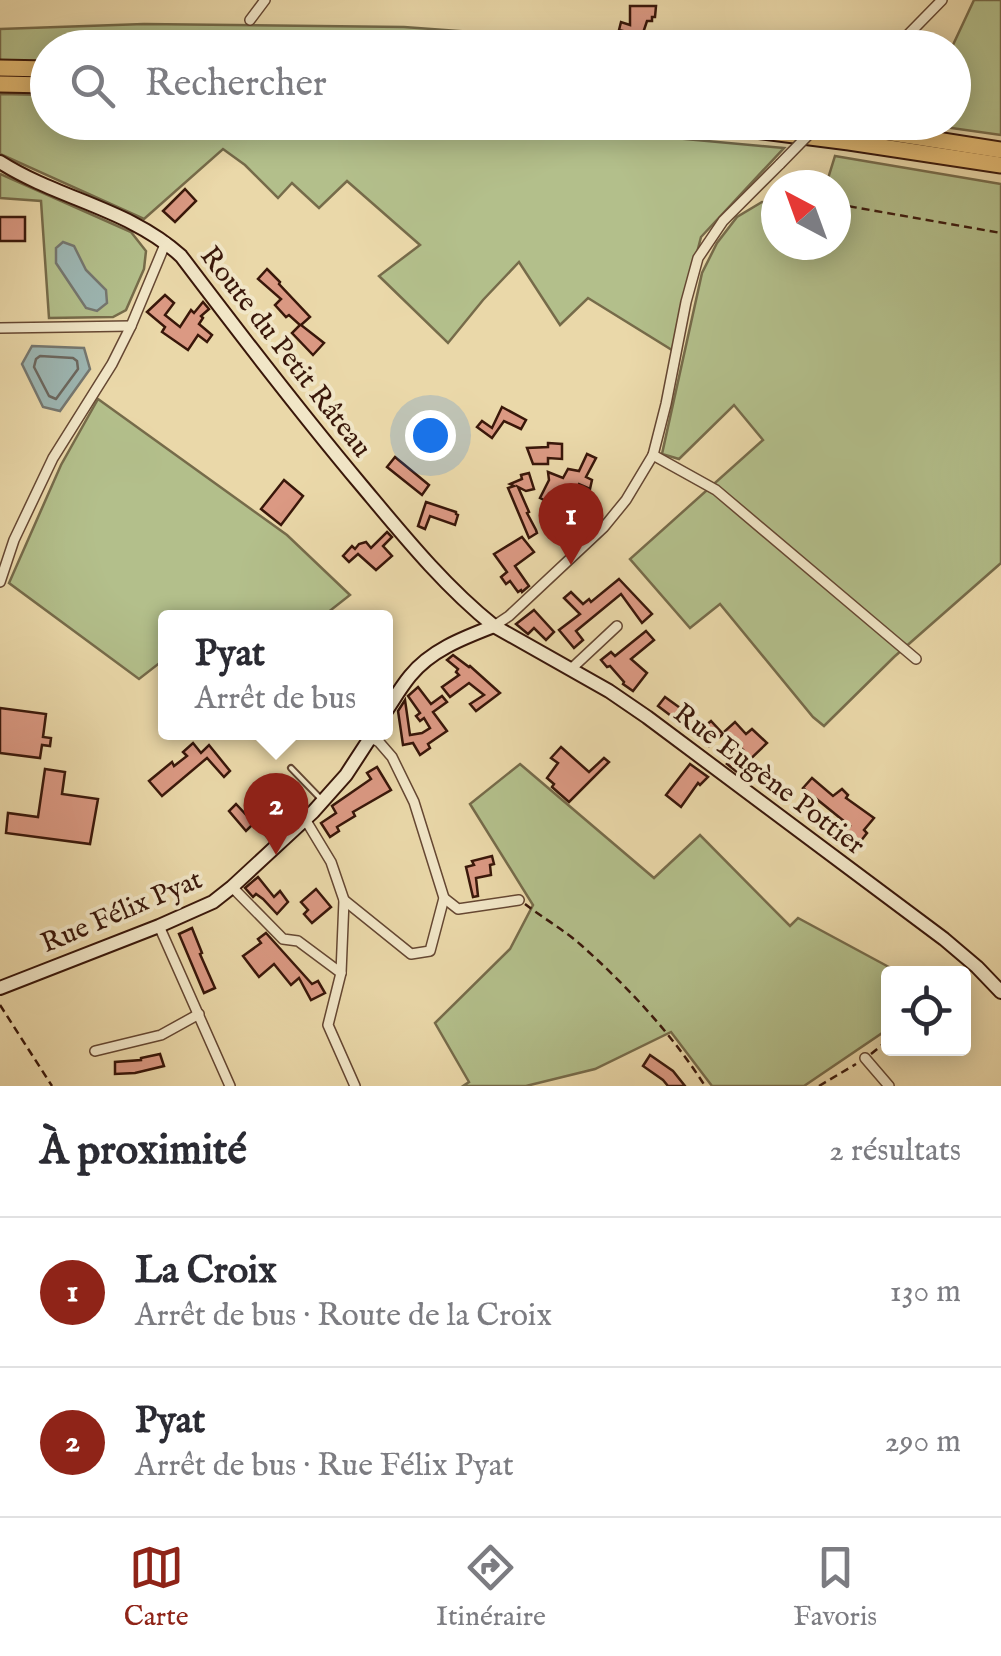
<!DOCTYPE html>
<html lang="fr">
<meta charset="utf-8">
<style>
body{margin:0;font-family:"IM FELL English",serif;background:#f7f7f7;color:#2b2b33}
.controls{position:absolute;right:30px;bottom:30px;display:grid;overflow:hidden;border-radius:10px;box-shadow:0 5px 25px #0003}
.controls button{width:90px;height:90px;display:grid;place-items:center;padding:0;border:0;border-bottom:2px solid #e1e1e2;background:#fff;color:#2b2b33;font:50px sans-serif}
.compass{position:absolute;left:761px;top:170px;width:90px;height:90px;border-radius:50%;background:#fff;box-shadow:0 5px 25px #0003;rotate:319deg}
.you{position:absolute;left:430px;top:435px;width:35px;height:35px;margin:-25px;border:8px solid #fff;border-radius:50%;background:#1a73e8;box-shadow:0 0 0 15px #1a73e833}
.badge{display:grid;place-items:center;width:65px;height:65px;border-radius:50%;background:#8f2418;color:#fff;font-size:32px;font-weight:700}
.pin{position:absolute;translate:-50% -82px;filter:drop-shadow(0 2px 5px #0008)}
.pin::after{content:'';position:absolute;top:52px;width:35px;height:30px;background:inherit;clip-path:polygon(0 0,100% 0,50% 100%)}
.popup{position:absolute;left:158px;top:610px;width:235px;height:130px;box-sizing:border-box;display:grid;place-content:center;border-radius:10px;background:#fff;filter:drop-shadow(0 2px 8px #0005);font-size:32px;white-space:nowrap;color:#7c7c81}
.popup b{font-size:38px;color:#2b2b33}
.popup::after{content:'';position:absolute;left:50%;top:100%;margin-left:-20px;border:20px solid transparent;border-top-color:#fff}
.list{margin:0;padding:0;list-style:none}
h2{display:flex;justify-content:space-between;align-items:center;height:130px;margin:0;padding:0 40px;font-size:42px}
h2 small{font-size:32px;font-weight:400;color:#7c7c81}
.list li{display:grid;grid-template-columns:65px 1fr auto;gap:30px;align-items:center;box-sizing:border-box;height:150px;padding:0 40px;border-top:2px solid #e1e1e2}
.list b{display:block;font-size:38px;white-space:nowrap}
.list p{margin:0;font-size:32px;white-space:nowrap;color:#7c7c81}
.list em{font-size:32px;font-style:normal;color:#7c7c81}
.icon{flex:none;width:55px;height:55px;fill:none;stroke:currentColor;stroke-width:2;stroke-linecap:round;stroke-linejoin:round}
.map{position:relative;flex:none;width:1001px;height:1086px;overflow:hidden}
.search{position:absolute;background:#fff;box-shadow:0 5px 25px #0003;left:30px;right:30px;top:30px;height:110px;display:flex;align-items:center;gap:25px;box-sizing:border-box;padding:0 35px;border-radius:55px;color:#7c7c81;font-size:38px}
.sheet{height:430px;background:#fff}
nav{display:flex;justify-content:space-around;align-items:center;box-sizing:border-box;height:140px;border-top:2px solid #e1e1e2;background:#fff;font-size:28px;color:#7c7c81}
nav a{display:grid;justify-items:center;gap:5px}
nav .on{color:#8f2418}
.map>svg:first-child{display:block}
</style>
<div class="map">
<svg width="1001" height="1086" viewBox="0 0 1001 1086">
<rect width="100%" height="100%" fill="#ead8a9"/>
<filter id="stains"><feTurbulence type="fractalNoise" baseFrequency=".002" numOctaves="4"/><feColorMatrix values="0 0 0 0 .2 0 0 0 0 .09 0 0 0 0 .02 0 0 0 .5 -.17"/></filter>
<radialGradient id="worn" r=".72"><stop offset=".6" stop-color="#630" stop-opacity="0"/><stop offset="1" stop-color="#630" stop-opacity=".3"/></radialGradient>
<!-- green -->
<g fill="#b3bf8b" stroke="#766b4a" stroke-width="2.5">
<polygon points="974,0 1001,0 1001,135 916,123 954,122 952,47"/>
<polygon points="144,24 404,27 653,45 725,47 48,48 47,62 0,62 0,29"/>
<polygon points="0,94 47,95 48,122 501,122 784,148 701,237 672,350 588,298 560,325 519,262 483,300 448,343 379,276 420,245 347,181 319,208 292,183 278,198 245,165 223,149 144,219 0,154"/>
<polygon points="835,156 1001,184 1001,563 894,657 824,726 813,717 720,604 690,628 630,559 763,440 734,405 679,459 662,454 702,273 717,243 737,217 762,202 776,203 776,245 836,245 836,185 826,185"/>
<polygon points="0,174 131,232 146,251 144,269 126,310 113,317 49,318 41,201 0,198"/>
<polygon points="98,399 287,535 350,595 322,617 166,618 166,658 139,679 9,583 61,465"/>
<polygon points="520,764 654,878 700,835 790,926 798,918 900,973 888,974 888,1029 804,1086 712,1086 671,1032 595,1069 526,1086 463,1086 469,1082 435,1023 510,949 533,905 470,804"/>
</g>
<!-- water -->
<g fill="#9db7b4" stroke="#757770" stroke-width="2.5">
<polygon points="63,242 74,246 86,270 106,290 107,303 97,311 86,308 56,263 56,248"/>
<polygon points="32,346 84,348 90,369 60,411 43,407 22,364"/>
</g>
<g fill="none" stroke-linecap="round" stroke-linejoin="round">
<!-- shore -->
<polygon stroke="#6b675f" stroke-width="2.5" points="40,356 73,358 77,361 78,369 56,399 49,396 34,367 36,359"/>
</g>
<!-- building -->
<g fill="#db9983" stroke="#39170a" stroke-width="2.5">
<polygon points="630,6 656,6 655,17 652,17 652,21 647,21 642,36 619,30 621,22 630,25"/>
<polygon points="185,189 196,201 175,222 163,211"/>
<rect x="0" y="217" width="25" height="24"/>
<polygon points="267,269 280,282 279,284 310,317 301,325 324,343 313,355 292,333 300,325 289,315 286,317 275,305 281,299 258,279"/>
<polygon points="165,295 174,303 165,315 180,327 191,310 194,313 203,302 209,309 201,316 203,318 199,324 212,335 207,342 198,335 188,350 162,332 165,327 147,312"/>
<polygon points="502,407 526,420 521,429 504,421 492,438 477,427 482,421 492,428"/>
<polygon points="548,443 562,444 562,459 548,458 548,464 533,464 527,448 548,447"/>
<polygon points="587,454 596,458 586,477 592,480 590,489 579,484 573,495 570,494 562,509 540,498 549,480 548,472 563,478 568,469 579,471"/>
<polygon points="395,457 429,485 422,495 387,467"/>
<polygon points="529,473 534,489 526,491 518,487 529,512 527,513 536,530 537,533 529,538 508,488 514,486 510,484 522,479 521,475"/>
<polygon points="284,480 303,496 281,525 261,509"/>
<polygon points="426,502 456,512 456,514 458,515 455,525 430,516 425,529 418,526"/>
<polygon points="387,532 392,537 383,546 392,556 376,570 358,554 349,562 343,556 352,546 355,549 359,544 366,542 371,548"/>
<polygon points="522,537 534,552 515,566 529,586 522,592 521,590 518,592 510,581 506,584 501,577 507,572 494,554"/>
<polygon points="619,579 652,614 642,623 621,594 576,631 583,640 574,648 559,630 580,614 564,598 571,592 583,604 589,599 591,602"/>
<polygon points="534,610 554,632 546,640 534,628 528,634 516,624"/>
<polygon points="646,631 654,640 631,659 647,673 633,691 623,684 624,682 610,666 607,667 601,660 611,652 615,656"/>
<polygon points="453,655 469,667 470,666 500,693 476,711 470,704 484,695 469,683 450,697 442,687 459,675 456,672 458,669 447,660"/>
<polygon points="418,687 431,704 442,696 447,702 433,712 447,731 428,744 430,748 420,755 413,743 403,745 398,711 405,700 410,735 422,733 430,728 424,718 420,721 416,716 420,713 408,696"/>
<polygon points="665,697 705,726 711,721 723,734 709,746 689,725 687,728 658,706"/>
<polygon points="0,708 46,714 43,737 51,738 50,746 42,745 40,758 0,753"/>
<polygon points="735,722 746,734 752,729 767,743 737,772 727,764 743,750 725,731"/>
<polygon points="193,743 201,753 209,745 230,771 224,777 207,758 162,796 149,781 172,762 174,766 187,756 183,752"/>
<polygon points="561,747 589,772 604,758 609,762 569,802 552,787 554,784 547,778 558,763 551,758"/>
<polygon points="690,764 708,777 700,785 698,783 681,807 666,795"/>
<polygon points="377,767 391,790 353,812 355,816 337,827 339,831 330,837 321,823 336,813 332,806 371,779 367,773"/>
<polygon points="45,769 65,772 62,794 98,799 90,844 6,833 8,813 38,817"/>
<polygon points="812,778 833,796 842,789 848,795 846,798 874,818 864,830 867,833 860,842 846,831 850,826 803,788"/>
<polygon points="293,800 299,811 268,838 254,823 246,831 229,811 236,804 251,820 259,814 261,816 269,810 276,819"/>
<polygon points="492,856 494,864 490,865 491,875 476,878 478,896 473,897 466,867 474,865 472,861"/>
<polygon points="258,877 274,897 280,891 288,902 277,914 263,899 256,894 253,897 245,888"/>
<polygon points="316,889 331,907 312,923 304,914 308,910 301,902"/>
<polygon points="192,928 202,953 200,954 215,988 204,993 179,934"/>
<polygon points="266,933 312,984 318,981 325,993 311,1000 299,978 291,985 274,964 259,977 243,956 261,943 258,939"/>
<polygon points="160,1054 164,1066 135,1073 115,1074 115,1062 141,1060 141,1058"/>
<polygon points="650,1055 673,1071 685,1086 668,1086 663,1080 643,1066"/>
</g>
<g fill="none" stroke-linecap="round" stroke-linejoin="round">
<defs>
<polyline id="lane" points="291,768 319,797"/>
<g id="street">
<polyline points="250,20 265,0"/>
<polyline points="895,48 942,0"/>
<polyline points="0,328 131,326"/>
<polyline points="653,455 716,490 916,659"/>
<polyline points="0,582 14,540 53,458 112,364 131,326 166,242"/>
<polyline points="494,626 509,616 604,527 626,500 653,455 666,404 686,302 698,258 723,221 780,164"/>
<polyline points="571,669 617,626"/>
<polyline points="305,819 331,862 344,900 341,973 328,1025 355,1086"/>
<polyline points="232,887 283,939 298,941 341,973"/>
<polyline points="444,898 458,909 519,900"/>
<polyline points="344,900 411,954 430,951 444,898 414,802 392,757 379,742 371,738"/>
<polyline points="159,926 230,1086"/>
<polyline points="95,1051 161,1035 199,1014"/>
<polyline points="865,1058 889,1086"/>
</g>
<g id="secondary">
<path d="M0,162C58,199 130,209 181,256C240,334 299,411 362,486C403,535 444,586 494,626L609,691L647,717L944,939L977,967L1001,992"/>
<path d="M386,711C394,699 401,687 410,676C431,650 463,638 494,626"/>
<polyline points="0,988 159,926 213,902 232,887 313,812 346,775 374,732"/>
</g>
<g id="highway">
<polyline points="0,68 48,69"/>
<polyline points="0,84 48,85"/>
<polyline points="691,122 849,142 1001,165"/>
<polyline points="822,122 1001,150"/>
</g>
</defs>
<!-- lane casing -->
<use href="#lane" stroke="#654732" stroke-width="8"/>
<!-- street casing -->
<use href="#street" stroke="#654732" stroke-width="12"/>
<!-- secondary casing -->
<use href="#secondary" stroke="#39170a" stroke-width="16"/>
<!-- highway casing -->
<use href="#highway" stroke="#39170a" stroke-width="19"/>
<!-- path -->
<g stroke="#39170a" stroke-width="2.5" stroke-dasharray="8 5" stroke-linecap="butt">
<polyline points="836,204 1001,233"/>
<path d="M525,904C543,918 564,930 581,945C628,987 672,1034 705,1086"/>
<polyline points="0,1005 52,1086"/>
<polyline points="871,1054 888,1040"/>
<polyline points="819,1086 856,1064"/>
</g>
<!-- lane -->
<use href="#lane" stroke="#f1e6c7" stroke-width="4"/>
<!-- street -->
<use href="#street" stroke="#f1e6c7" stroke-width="9"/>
<!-- secondary -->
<use href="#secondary" stroke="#f1e6c7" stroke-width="12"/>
<!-- highway -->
<use href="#highway" stroke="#e5bc74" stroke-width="15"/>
<defs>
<polyline id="street-bridge" points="780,164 821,122"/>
</defs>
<!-- street-bridge casing -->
<use href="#street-bridge" stroke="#654732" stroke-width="12" stroke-linecap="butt"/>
<!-- street-bridge -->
<use href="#street-bridge" stroke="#f1e6c7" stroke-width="9"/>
</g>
<g text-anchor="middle" stroke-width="8" stroke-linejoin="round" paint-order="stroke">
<!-- street labels -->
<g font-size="28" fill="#39170a" stroke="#f1e6c7">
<text transform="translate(287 351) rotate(52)" y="10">Route du Petit Râteau</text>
<text transform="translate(770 778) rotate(37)" y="10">Rue Eugène Pottier</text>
<text transform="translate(121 910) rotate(-23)" y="10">Rue Félix Pyat</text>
</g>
</g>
<rect width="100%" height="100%" filter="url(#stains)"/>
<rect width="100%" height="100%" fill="url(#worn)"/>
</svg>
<div class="controls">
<button><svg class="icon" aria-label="locate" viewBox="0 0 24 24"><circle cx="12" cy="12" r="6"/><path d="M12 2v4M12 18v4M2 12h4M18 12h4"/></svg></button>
</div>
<svg class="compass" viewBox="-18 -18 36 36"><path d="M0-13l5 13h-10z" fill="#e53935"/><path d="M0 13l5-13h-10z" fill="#7c7c81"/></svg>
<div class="you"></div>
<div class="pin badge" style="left:571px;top:565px">1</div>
<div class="pin badge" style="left:276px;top:855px">2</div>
<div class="popup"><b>Pyat</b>Arrêt de bus</div>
<div class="search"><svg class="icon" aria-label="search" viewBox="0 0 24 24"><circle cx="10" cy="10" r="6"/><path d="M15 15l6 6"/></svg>Rechercher</div>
</div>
<section class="sheet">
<h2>À proximité<small>2 résultats</small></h2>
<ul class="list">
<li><span class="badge">1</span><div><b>La Croix</b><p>Arrêt de bus · Route de la Croix</p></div><em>130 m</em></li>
<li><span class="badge">2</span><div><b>Pyat</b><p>Arrêt de bus · Rue Félix Pyat</p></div><em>290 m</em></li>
</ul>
</section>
<nav>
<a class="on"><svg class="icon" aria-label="map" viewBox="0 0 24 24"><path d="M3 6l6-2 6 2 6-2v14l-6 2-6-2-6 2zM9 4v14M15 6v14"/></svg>Carte</a>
<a><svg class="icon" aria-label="directions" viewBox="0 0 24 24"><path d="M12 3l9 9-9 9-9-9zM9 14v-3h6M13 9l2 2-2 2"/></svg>Itinéraire</a>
<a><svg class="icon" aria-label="saved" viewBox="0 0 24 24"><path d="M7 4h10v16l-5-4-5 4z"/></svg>Favoris</a>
</nav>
